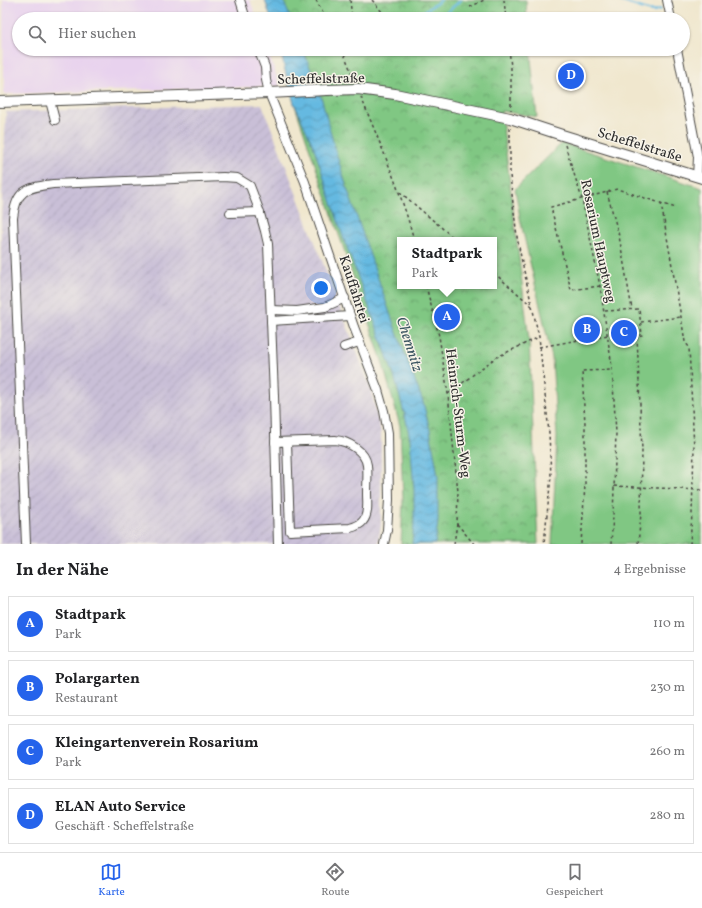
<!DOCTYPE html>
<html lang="de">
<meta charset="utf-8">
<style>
body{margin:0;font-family:Vollkorn,serif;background:#f6f6f6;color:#202124}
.you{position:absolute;left:321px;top:288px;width:14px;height:14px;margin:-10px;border:3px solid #fff;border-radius:50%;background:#1a73e8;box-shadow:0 0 0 6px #1a73e833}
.badge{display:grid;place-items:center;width:26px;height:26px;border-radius:50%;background:#2563eb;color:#fff;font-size:13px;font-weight:700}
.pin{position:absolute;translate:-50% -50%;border:2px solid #fff;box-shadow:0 1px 4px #0006}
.popup{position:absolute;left:397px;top:237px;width:100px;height:52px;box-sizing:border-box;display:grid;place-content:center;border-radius:0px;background:#fff;filter:drop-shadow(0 1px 3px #0005);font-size:13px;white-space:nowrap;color:#757577}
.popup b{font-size:15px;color:#202124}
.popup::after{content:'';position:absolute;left:50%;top:100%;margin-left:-8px;border:8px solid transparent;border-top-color:#fff}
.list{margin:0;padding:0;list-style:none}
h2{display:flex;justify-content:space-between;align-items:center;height:52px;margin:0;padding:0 16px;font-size:17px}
h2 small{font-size:13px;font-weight:400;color:#757577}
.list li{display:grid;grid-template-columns:26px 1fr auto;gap:12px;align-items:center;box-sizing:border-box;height:56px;margin:0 8px 8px;padding:0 8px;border:1px solid #e0e0e0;border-radius:0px}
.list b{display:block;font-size:15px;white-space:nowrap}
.list p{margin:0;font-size:13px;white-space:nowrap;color:#757577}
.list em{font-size:13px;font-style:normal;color:#757577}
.icon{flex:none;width:22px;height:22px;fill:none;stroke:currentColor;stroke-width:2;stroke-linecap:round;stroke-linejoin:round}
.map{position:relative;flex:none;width:702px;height:544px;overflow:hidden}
.search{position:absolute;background:#fff;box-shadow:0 1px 3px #0004;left:12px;right:12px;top:12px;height:44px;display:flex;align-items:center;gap:10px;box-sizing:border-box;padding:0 14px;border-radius:22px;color:#757577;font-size:15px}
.sheet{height:308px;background:#fff}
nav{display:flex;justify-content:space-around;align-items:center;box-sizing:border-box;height:56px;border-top:1px solid #e0e0e0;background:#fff;font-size:11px;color:#757577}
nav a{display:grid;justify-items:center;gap:2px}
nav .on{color:#2563eb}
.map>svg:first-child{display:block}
</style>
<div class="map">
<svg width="702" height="544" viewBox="0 0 702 544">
<defs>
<pattern id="industrial-furrows" width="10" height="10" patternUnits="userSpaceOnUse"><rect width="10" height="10" fill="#c9bfd7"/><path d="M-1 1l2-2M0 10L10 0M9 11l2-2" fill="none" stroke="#ada4b9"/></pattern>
<pattern id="park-crowns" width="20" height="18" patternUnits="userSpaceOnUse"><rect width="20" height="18" fill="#80c783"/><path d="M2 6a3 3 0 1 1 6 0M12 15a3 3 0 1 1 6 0" fill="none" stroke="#69a26b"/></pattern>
<pattern id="water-waves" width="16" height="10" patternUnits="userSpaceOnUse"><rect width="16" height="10" fill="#65b9e1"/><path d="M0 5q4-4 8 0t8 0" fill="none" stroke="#5397b7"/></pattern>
</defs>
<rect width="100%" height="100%" fill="#f7f3e8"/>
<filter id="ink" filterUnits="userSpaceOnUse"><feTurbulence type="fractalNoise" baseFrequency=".025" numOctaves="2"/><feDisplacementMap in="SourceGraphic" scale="8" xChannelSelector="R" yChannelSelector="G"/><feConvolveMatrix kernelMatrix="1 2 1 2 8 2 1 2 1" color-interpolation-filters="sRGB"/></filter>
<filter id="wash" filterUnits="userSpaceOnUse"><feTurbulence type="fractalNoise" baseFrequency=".012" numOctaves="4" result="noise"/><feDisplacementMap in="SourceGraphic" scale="16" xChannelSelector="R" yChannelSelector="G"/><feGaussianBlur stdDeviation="0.9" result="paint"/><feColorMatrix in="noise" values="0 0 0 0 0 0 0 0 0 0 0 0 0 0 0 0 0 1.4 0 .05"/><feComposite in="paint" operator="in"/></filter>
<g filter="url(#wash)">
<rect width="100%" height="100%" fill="#f0e7ce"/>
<!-- built -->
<polygon fill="#e8d2ee" points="3,0 250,0 257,19 19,19 19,49 267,49 280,86 4,94"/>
<!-- industrial -->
<polygon fill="url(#industrial-furrows)" points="262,104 370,386 381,433 381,525 378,544 0,544 1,220 6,112"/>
<!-- park -->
<g fill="url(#park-crowns)" stroke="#567957" fill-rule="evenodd">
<polygon points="279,0 526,0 527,19 286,19"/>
<path d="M295,49H530L537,117L501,111L529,340L538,544H401L403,500L400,426L382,361L293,100ZM400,240H494V286H400Z"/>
</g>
<!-- garden -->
<polygon fill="#80c783" stroke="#567957" points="562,143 702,188 702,544 552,544 557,437 552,358 521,223 515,189"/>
<!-- water -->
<g fill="url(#water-waves)" stroke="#487286">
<polygon points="265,0 283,0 291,19 271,19"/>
<polygon points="280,49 303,49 322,100 335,149 347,188 393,322 423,402 430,430 438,476 438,522 435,544 412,544 414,524 414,490 410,439 406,420 394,376 375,323 343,237 314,148 294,103 287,79"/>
</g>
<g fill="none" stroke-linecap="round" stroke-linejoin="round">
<!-- stream -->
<g stroke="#65b9e1" stroke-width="2.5">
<polyline points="617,0 648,10 654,11 661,9"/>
<path d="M412,19C421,12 432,7 441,0"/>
<polyline points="435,19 447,12 461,0"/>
</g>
</g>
</g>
<g filter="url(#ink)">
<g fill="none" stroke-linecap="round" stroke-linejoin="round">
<defs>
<g id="minor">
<polyline points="240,0 246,19"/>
<polyline points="667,0 671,19"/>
<polyline points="258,49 265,67 266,80 269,93 305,182 354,327 378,390 384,411 388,433 389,500 387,530 384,544"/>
<polyline points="677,49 698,157 697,177"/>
<polyline points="50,101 55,120"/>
<polyline points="230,213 260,212"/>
<polyline points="271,310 297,311 325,307 345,298"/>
<polyline points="271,321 350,316"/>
<polyline points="344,347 359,342"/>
<path d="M275,442L335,440C348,441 365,451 367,465C368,474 367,484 367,494C367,502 369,514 363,521C360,525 354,527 350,528L290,531L287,442"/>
<path d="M26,544L13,218C16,189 27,188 53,184L223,177L237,178L250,186L258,207L265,231L268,244L274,396L278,544"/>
</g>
<polyline id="major" points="0,102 269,93 327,90 358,89 395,94 510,118 562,135 702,178"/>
</defs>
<!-- minor casing -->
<use href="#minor" stroke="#494743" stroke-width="10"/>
<!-- major casing -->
<use href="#major" stroke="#494743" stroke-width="12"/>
<!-- path -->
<g stroke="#494743" stroke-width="1.5" stroke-dasharray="3 3" stroke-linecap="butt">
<polyline points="316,0 326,19"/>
<polyline points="350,0 352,19"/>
<polyline points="372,0 382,12 386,19"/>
<polyline points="504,0 506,19"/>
<polyline points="470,7 484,0"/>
<polyline points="342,49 355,81"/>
<polyline points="509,49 511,67 511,110"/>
<path d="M361,97C380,144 401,191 414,240"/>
<polyline points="510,128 510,175 513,204 517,237 522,262 532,306 539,337 549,433 551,476 544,544"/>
<polyline points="565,145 582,199 600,286 612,367 616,433 613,516 611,544"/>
<polyline points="400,192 456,240"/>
<polyline points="607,192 619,236 632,309"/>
<polyline points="661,203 681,317 685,342 689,347 694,448 692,514 690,544"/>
<polyline points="494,273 532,306"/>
<polyline points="426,286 439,336 448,394 458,492 457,523 454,544"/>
<polyline points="600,286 571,290 551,207 607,192 617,189 676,208"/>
<polyline points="605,311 639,309 642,335 637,336 642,450 641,514 638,544"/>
<polyline points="641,322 681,317"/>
<polyline points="539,347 608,335"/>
<polyline points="448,394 495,358 539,337"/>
<polyline points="614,486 702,490"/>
<polyline points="457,524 474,544"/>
<polyline points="581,544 585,485 585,424 582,371 612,370"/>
</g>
<!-- minor -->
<use href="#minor" stroke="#fff" stroke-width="8"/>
<!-- major -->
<use href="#major" stroke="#fff" stroke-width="10"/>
</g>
</g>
<g text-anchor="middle" stroke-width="3" stroke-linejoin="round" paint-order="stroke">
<!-- street labels -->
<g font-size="14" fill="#2b2b2b" stroke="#f7f3e8">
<text transform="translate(321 78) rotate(-1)" y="5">Scheffelstraße</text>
<text transform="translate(640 144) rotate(17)" y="5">Scheffelstraße</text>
<text transform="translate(599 241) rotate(78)" y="5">Rosarium Hauptweg</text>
<text transform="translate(355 289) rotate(72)" y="5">Kauffahrtei</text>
<text transform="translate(459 413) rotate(83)" y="5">Heinrich-Sturm-Weg</text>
</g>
<!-- water labels -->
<g font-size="15" font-style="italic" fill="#3c5662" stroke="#f7f3e8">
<text transform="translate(410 344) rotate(72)" y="5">Chemnitz</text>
</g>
</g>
</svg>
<div class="you"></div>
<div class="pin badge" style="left:447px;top:317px">A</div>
<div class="popup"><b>Stadtpark</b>Park</div>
<div class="pin badge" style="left:587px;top:330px">B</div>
<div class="pin badge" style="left:624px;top:333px">C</div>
<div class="pin badge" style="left:571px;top:76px">D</div>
<div class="search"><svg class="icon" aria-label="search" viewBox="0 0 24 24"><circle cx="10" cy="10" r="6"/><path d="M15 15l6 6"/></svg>Hier suchen</div>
</div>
<section class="sheet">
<h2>In der Nähe<small>4 Ergebnisse</small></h2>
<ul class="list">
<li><span class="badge">A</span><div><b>Stadtpark</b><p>Park</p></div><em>110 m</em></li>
<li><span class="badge">B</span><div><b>Polargarten</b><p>Restaurant</p></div><em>230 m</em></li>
<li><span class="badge">C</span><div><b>Kleingartenverein Rosarium</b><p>Park</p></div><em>260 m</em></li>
<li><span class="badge">D</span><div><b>ELAN Auto Service</b><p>Geschäft · Scheffelstraße</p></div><em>280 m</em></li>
</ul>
</section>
<nav>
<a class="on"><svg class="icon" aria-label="map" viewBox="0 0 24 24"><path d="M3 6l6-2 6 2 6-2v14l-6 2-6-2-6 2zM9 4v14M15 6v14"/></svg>Karte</a>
<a><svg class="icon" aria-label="directions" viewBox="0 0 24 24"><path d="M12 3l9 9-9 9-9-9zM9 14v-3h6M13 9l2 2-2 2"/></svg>Route</a>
<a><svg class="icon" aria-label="saved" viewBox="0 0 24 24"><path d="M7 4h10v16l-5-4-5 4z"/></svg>Gespeichert</a>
</nav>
